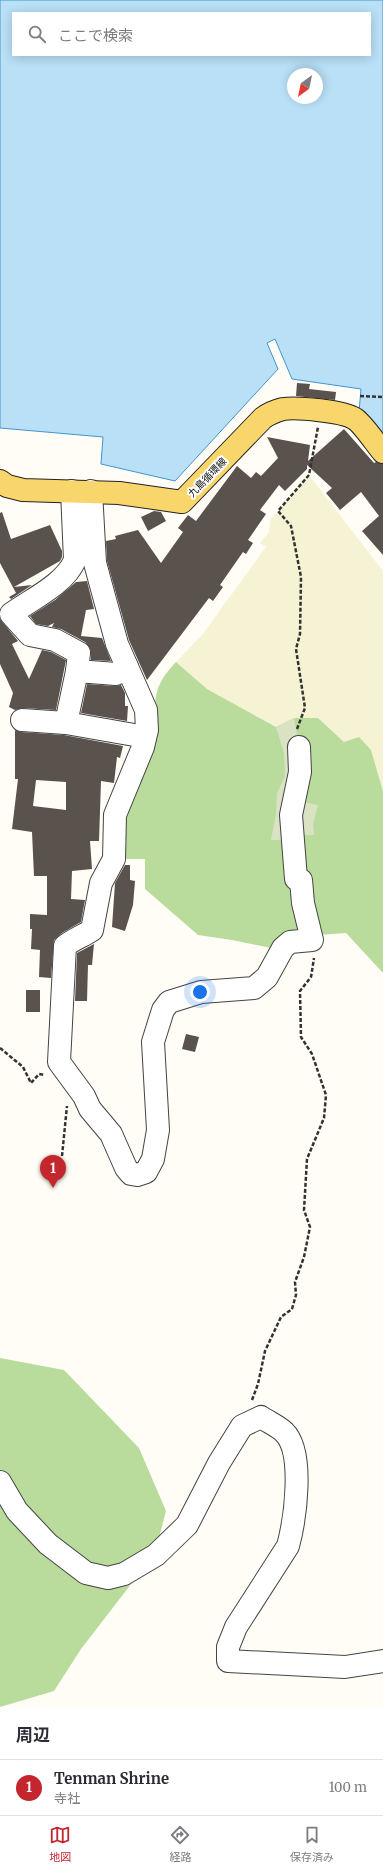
<!DOCTYPE html>
<html lang="ja">
<meta charset="utf-8">
<style>
body{margin:0;font-family:Merriweather,"Noto Sans JP",serif;background:#f2f2f3;color:#2b2b33}
.compass{position:absolute;left:287px;top:68px;width:36px;height:36px;border-radius:50%;background:#fff;box-shadow:0 2px 10px #0003;rotate:213deg}
.you{position:absolute;left:200px;top:992px;width:14px;height:14px;margin:-10px;border:3px solid #fff;border-radius:50%;background:#1a73e8;box-shadow:0 0 0 6px #1a73e833}
.badge{display:grid;place-items:center;width:26px;height:26px;border-radius:50%;background:#c4262e;color:#fff;font-size:13px;font-weight:700}
.pin{position:absolute;translate:-50% -33px;filter:drop-shadow(0 1px 2px #0008)}
.pin::after{content:'';position:absolute;top:21px;width:14px;height:12px;background:inherit;clip-path:polygon(0 0,100% 0,50% 100%)}
.list{margin:0;padding:0;list-style:none}
h2{display:flex;justify-content:space-between;align-items:center;height:52px;margin:0;padding:0 16px;font-size:17px}
h2 small{font-size:13px;font-weight:400;color:#7c7c81}
.list li{display:grid;grid-template-columns:26px 1fr auto;gap:12px;align-items:center;box-sizing:border-box;height:56px;padding:0 16px;border-top:1px solid #e1e1e2}
.list b{display:block;font-size:15px;white-space:nowrap}
.list p{margin:0;font-size:13px;white-space:nowrap;color:#7c7c81}
.list em{font-size:13px;font-style:normal;color:#7c7c81}
.icon{flex:none;width:22px;height:22px;fill:none;stroke:currentColor;stroke-width:2;stroke-linecap:round;stroke-linejoin:round}
.map{position:relative;flex:none;width:383px;height:1707px;overflow:hidden}
.search{position:absolute;background:#fff;box-shadow:0 2px 10px #0003;left:12px;right:12px;top:12px;height:44px;display:flex;align-items:center;gap:10px;box-sizing:border-box;padding:0 14px;border-radius:0px;color:#7c7c81;font-size:15px}
.sheet{height:108px;background:#fff}
nav{display:flex;justify-content:space-around;align-items:center;box-sizing:border-box;height:56px;border-top:1px solid #e1e1e2;background:#fff;font-size:11px;color:#7c7c81}
nav a{display:grid;justify-items:center;gap:2px}
nav .on{color:#c4262e}
.map>svg:first-child{display:block}
</style>
<div class="map">
<svg width="383" height="1707" viewBox="0 0 383 1707">
<rect width="100%" height="100%" fill="#fffdf5"/>
<!-- farmland -->
<polygon fill="#f6f3d4" points="309,475 383,571 383,791 371,750 344,742 318,718 294,718 276,727 207,689 176,662 202,635 266,547 260,543 269,532 270,520"/>
<!-- forest -->
<g fill="#b9dc9c">
<path d="M176,662L207,689L276,727L294,718H318L344,742L359,737L371,750L383,791V973L346,933L288,937L276,949L232,940L198,935L145,889V859H114L155,709C155,688 162,677 176,662Z"/>
<polygon points="0,1358 64,1370 139,1448 166,1511 155,1553 81,1649 54,1691 0,1707"/>
</g>
<!-- cemetery -->
<polygon fill="#d9e3c4" points="294,718 299,747 294,800 318,805 313,824 314,835 294,835 294,840 271,840 276,814 277,793 285,776 284,753 276,727"/>
<!-- water -->
<path fill="#b9e0f7" stroke="#3f96cf" fill-rule="evenodd" d="M0,0H383V440L359,412L361,389L292,379L275,339L267,343L278,369L175,481L101,464L103,437L0,428ZM13,13H370V55H13ZM293,74H317V98H293Z"/>
<!-- building -->
<g fill="#5a524d" fill-rule="evenodd">
<polygon points="297,383 310,384 309,389 336,392 335,400 296,396"/>
<polygon points="344,429 374,463 376,462 383,464 383,555 362,531 379,516 361,492 340,510 326,493 332,488 307,465 307,469 285,491 279,485 260,510 266,514 248,540 253,543 246,554 243,552 220,585 223,587 213,601 209,598 147,680 129,640 107,561 106,541 116,539 115,536 138,530 161,563 183,532 178,528 188,515 196,521 237,466 251,478 256,472 261,476 278,458 267,437 310,445 308,461"/>
<polygon points="154,511 161,512 166,521 148,531 141,517"/>
<polygon points="2,512 11,539 50,525 62,551 62,557 60,561 14,587 32,585 11,599 9,597 16,593 0,563 0,513"/>
<polygon points="87,581 94,609 86,610 81,636 102,638 111,661 91,660 90,648 85,642 61,629 52,627 54,623 48,626 36,624 30,616 55,600 76,582"/>
<polygon points="0,619 18,641 12,644 29,679 42,650 51,652 66,660 56,710 23,708 15,710 9,707 13,693 0,664"/>
<polygon points="87,684 115,686 121,685 125,693 125,706 128,706 127,721 81,713"/>
<path d="M15,730L21,732L64,735L123,746L120,758L117,757L114,783L101,781L99,841H90L92,869L72,871L71,899L85,900L81,922L62,933L54,940L51,978L39,977L40,950L31,949L32,929H30V914L47,915V876H34L32,832L12,829L18,779H15ZM36,780L66,782V810L33,806Z"/>
<polygon points="125,865 130,865 130,880 135,881 133,905 125,931 112,927 115,883"/>
<polygon points="94,944 92,965 88,965 87,1001 75,1001 77,953"/>
<rect x="26" y="990" width="14" height="22"/>
<polygon points="186,1034 199,1037 195,1052 182,1049"/>
</g>
<g fill="none" stroke-linecap="round" stroke-linejoin="round">
<defs>
<g id="minor">
<path d="M72,491L75,560C65,584 32,599 11,614L30,635L55,640L79,653L77,671L116,674L127,667"/>
<path d="M91,491L95,563L117,644L146,710L147,730L143,747L115,815L114,859L101,883L92,930C83,936 74,939 65,946L59,1062L84,1096L90,1109L111,1134L126,1168L131,1174L137,1175L146,1172L153,1159L158,1130L153,1042L163,1010L169,1002L201,992L254,988L267,977L283,948L290,942L312,940L303,903L301,880L296,879L291,815L300,772L299,747"/>
<polyline points="22,720 66,723 140,736"/>
<polyline points="66,723 77,671"/>
<path d="M0,1482L17,1511L48,1544L86,1573L108,1578L124,1574L156,1555L187,1525L219,1463L242,1426L261,1417C268,1422 278,1426 284,1432C305,1452 295,1520 288,1546L236,1627L228,1647V1661L345,1667L383,1661"/>
</g>
<path id="major" d="M0,481L7,486L23,490L119,493L182,502L263,418C270,413 275,411 283,409C296,407 344,411 355,419C363,424 376,444 383,452"/>
</defs>
<!-- minor casing -->
<use href="#minor" stroke="#444" stroke-width="24"/>
<!-- major casing -->
<use href="#major" stroke="#222" stroke-width="24"/>
<!-- path -->
<g stroke="#333" stroke-width="2.5" stroke-dasharray="4 2" stroke-linecap="butt">
<polyline points="360,396 383,397"/>
<polyline points="297,729 305,708 296,649 300,634 301,577 291,526 278,511 309,475 318,427"/>
<polyline points="0,1048 23,1067 31,1083 39,1074 45,1075"/>
<polyline points="62,1156 67,1106"/>
<polyline points="252,1400 258,1384 265,1351 281,1317 292,1309 296,1295 295,1282 304,1257 310,1227 304,1210 307,1159 324,1118 326,1095 312,1054 301,1037 300,991 311,977 314,958"/>
</g>
<!-- minor -->
<use href="#minor" stroke="#fff" stroke-width="22"/>
<!-- major -->
<use href="#major" stroke="#f9d66b" stroke-width="22"/>
</g>
<g text-anchor="middle" stroke-width="4" stroke-linejoin="round" paint-order="stroke">
<!-- street labels -->
<g font-size="10" fill="#111" stroke="#fff">
<text transform="translate(207 477) rotate(-46)" y="4">九島循環線</text>
</g>
</g>
</svg>
<svg class="compass" viewBox="-18 -18 36 36"><path d="M0-13l5 13h-10z" fill="#e53935"/><path d="M0 13l5-13h-10z" fill="#7c7c81"/></svg>
<div class="you"></div>
<div class="pin badge" style="left:53px;top:1188px">1</div>
<div class="search"><svg class="icon" aria-label="search" viewBox="0 0 24 24"><circle cx="10" cy="10" r="6"/><path d="M15 15l6 6"/></svg>ここで検索</div>
</div>
<section class="sheet">
<h2>周辺<small></small></h2>
<ul class="list">
<li><span class="badge">1</span><div><b>Tenman Shrine</b><p>寺社</p></div><em>100 m</em></li>
</ul>
</section>
<nav>
<a class="on"><svg class="icon" aria-label="map" viewBox="0 0 24 24"><path d="M3 6l6-2 6 2 6-2v14l-6 2-6-2-6 2zM9 4v14M15 6v14"/></svg>地図</a>
<a><svg class="icon" aria-label="directions" viewBox="0 0 24 24"><path d="M12 3l9 9-9 9-9-9zM9 14v-3h6M13 9l2 2-2 2"/></svg>経路</a>
<a><svg class="icon" aria-label="saved" viewBox="0 0 24 24"><path d="M7 4h10v16l-5-4-5 4z"/></svg>保存済み</a>
</nav>
